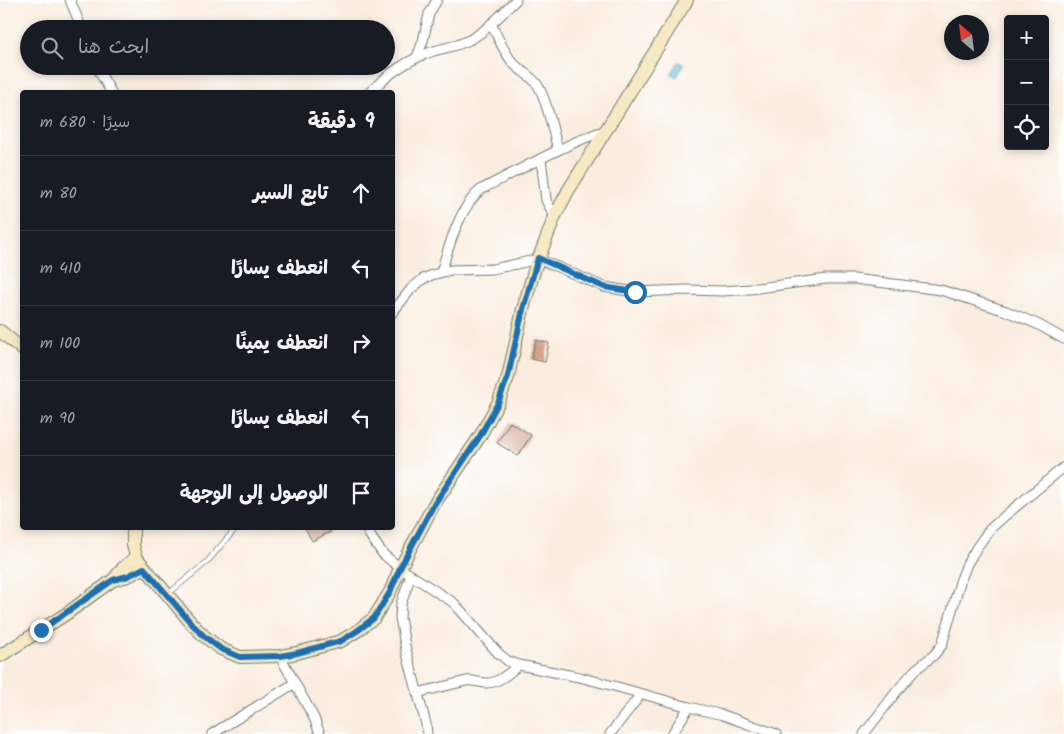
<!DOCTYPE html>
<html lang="ar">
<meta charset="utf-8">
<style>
body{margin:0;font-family:Kalam,"Playpen Sans Arabic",sans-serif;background:#20242c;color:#f1f3f6;direction:rtl}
.controls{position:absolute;right:15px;top:15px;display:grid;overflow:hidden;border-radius:5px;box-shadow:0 2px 8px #0003}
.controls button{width:45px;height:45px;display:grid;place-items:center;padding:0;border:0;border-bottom:1px solid #363941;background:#171b24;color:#f1f3f6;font:25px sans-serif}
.compass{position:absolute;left:944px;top:15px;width:45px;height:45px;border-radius:50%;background:#171b24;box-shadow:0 2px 8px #0003;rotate:332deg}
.stop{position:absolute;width:15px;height:15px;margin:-11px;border:4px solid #1f6fb2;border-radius:50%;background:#fff}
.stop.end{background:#1f6fb2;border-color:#fff;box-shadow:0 1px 5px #0008}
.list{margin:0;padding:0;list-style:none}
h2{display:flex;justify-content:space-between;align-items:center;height:65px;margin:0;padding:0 20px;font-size:21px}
h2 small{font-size:16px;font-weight:400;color:#9ea1a6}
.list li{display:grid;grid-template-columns:32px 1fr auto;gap:15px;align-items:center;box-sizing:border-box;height:75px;padding:0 20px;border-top:1px solid #363941}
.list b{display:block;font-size:19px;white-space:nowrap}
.list em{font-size:16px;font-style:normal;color:#9ea1a6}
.icon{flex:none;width:28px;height:28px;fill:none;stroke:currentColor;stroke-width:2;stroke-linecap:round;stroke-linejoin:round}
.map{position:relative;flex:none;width:1064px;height:734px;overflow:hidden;direction:ltr}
.search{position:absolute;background:#171b24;box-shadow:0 2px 8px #0003;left:20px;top:20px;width:375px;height:55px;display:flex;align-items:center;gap:12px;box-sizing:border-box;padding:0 18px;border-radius:28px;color:#9ea1a6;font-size:19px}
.panel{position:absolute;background:#171b24;box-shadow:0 2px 8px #0003;left:20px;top:90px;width:375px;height:440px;border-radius:5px;direction:rtl}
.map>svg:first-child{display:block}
</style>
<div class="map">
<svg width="1064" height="734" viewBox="0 0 1064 734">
<rect width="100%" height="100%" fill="#fff"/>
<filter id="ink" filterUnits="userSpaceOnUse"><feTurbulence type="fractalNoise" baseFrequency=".02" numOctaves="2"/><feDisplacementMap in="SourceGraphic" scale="10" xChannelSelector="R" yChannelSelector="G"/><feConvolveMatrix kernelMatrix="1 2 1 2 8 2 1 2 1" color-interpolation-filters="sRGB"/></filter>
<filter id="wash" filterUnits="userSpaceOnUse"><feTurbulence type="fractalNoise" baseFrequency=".0096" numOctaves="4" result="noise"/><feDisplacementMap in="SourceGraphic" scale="20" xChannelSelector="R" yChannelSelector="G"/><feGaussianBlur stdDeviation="1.12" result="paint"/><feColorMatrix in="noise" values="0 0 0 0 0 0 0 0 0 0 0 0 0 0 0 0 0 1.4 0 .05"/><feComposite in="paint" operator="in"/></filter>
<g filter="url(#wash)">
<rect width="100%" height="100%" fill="#faeddf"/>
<!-- water -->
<polygon fill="#61b6dd" stroke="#407a88" points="679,61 684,65 677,77 671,74"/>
<g id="blocks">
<!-- building -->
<g fill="#d3a28c">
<polygon points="536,340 549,343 545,362 531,359"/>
<polygon points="510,422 531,435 518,456 497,443"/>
<polygon points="305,528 327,528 330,532 312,541"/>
</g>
</g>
</g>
<g filter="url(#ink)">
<use href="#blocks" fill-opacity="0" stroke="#6c7b70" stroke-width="1"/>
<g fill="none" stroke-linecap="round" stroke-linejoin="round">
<defs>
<polyline id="service" points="168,594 207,562 236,528"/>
<g id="minor">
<polyline points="70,0 82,29"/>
<path d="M491,24C498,37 504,53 514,64C521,71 531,76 537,84C547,99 553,132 558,150"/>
<polyline points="417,57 423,41 429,14 437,0"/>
<polyline points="96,66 111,92"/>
<path d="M370,92C386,76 406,61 428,53C441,48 456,47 469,40C487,31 501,14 516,0"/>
<polyline points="541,159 546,200 549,206 555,216"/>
<path d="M441,272C449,246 460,205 482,189C523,168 563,145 606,130"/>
<polyline points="392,313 411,289 423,279 432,275 451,270 493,269 539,259 604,287 635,292 687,290 723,291 750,289 826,279 854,279 941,290 1006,311 1037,324 1064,339"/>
<polyline points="366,528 371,537 383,554 400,568 454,603 498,653 508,661 519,665 579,677 614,686 689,707 723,715 776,734"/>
<polyline points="411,575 401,604 400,618 406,650 426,724 427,734"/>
<polyline points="280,656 314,718 320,734"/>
<path d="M417,693L466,681C473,680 480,683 487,683C499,683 510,672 519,665"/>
<polyline points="212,734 295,683"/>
<polyline points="610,734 641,694"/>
<polyline points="672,734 689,707"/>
<polyline points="864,734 897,691 915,670 934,655 942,645 960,582 967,564 977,547 990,529 1007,514 1064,467"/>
</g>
<g id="secondary">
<polyline points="0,331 22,349"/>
<polyline points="133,528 133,545 136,557 192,624 204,636 221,649 240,657 280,656 297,653 341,641 357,631 374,618 390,592 400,568 433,506 480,436 498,403 508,377 523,309 535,268 555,216 568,191 687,0"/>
<polyline points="113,580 128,576 144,568"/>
<polyline points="0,656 66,614 113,580 123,568 136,557"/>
</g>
</defs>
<!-- service casing -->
<use href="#service" stroke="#6c7b70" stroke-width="6"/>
<!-- minor casing -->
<use href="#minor" stroke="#6c7b70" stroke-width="11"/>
<!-- secondary casing -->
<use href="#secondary" stroke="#6c7b70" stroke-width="14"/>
<!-- service -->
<use href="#service" stroke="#fff" stroke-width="4.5"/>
<!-- minor -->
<use href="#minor" stroke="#fff" stroke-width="9"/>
<!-- secondary -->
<use href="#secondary" stroke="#f6e9c3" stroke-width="12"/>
</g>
</g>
<g fill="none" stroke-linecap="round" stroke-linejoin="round" filter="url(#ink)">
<!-- route -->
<polyline stroke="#1f6fb2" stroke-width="6" points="41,630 113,580 128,576 144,568 192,624 204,636 221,649 240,657 280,656 297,653 341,641 357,631 374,618 390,592 400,568 433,506 480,436 498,403 508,376 523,309 538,258 604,287 635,292"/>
</g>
</svg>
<div class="controls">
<button>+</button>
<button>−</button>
<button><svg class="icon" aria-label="locate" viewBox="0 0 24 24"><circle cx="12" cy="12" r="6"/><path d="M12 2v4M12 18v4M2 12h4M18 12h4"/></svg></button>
</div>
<svg class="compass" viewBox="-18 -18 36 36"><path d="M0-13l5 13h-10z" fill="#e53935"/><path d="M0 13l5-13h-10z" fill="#9ea1a6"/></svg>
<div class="stop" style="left:635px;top:292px"></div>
<div class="stop end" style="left:41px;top:630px"></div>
<div class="search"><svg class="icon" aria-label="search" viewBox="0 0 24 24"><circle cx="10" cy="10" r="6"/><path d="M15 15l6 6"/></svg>ابحث هنا</div>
<section class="panel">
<h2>9 دقيقة<small>سيرًا · 680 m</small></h2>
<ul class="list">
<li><svg class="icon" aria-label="ahead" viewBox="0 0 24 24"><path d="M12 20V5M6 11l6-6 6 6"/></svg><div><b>تابع السير</b></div><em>80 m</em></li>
<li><svg class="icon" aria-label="left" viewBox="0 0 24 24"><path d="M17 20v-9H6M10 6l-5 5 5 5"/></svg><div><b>انعطف يسارًا</b></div><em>410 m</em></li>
<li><svg class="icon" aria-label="right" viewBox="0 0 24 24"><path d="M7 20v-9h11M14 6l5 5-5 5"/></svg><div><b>انعطف يمينًا</b></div><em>100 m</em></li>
<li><svg class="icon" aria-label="left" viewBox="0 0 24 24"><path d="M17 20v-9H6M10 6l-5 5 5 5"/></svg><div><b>انعطف يسارًا</b></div><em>90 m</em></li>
<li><svg class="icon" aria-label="arrive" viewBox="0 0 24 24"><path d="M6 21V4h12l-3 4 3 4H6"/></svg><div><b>الوصول إلى الوجهة</b></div></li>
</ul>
</section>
</div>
